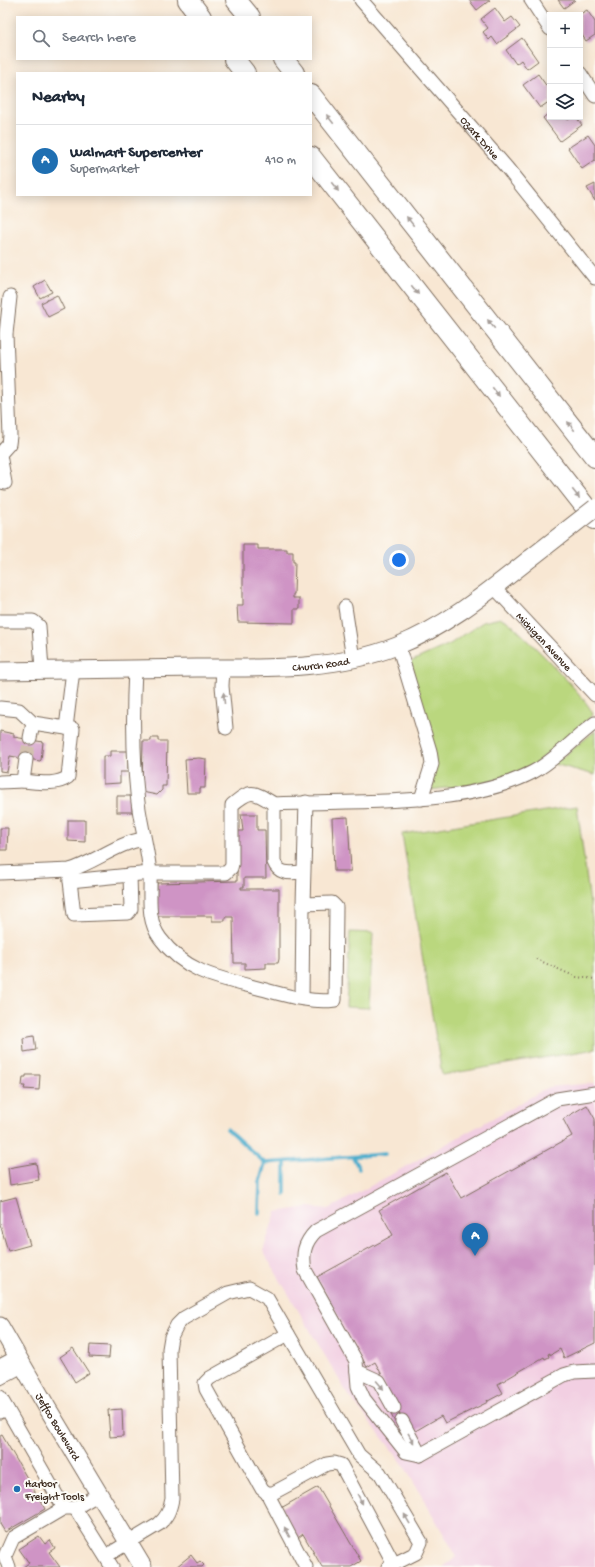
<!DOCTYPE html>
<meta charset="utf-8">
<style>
body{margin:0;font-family:"Gochi Hand",sans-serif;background:#f6f6f7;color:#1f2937}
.controls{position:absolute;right:12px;top:12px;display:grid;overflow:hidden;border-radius:0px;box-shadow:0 2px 10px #0003}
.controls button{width:36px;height:36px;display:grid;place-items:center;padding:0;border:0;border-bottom:1px solid #e0e1e3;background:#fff;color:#1f2937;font:20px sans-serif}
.you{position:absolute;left:399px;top:560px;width:14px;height:14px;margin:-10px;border:3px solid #fff;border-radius:50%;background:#1a73e8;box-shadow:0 0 0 6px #1a73e833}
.badge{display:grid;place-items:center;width:26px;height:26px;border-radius:50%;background:#1f6fb2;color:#fff;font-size:13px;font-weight:700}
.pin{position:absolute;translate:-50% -33px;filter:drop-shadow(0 1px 2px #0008)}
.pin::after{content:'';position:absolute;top:21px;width:14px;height:12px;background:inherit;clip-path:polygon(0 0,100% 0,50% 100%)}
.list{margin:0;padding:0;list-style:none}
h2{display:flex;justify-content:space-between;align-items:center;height:52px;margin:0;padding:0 16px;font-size:17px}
h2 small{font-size:13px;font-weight:400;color:#747a83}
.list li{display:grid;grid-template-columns:26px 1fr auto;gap:12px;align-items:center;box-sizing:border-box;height:72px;padding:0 16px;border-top:1px solid #e0e1e3}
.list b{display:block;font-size:15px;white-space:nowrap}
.list p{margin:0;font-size:13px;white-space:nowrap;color:#747a83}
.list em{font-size:13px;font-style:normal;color:#747a83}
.icon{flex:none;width:22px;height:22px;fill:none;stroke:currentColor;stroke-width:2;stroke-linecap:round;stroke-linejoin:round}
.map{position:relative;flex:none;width:595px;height:1567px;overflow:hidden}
.search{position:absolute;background:#fff;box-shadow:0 2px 10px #0003;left:16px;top:16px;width:296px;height:44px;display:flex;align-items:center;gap:10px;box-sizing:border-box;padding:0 14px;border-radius:0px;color:#747a83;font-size:15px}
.panel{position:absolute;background:#fff;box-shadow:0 2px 10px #0003;left:16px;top:72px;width:296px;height:124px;border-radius:0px}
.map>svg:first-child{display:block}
</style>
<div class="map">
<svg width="595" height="1567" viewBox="0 0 595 1567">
<rect width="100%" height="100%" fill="#fdfcf7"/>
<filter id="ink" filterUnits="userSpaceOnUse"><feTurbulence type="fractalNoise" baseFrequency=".025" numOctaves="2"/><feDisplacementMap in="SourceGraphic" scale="8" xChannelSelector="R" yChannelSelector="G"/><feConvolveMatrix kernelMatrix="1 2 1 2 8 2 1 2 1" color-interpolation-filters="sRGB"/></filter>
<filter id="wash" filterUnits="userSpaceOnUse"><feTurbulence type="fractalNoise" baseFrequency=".012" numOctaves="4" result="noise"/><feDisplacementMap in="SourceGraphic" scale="16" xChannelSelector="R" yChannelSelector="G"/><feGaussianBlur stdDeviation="0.9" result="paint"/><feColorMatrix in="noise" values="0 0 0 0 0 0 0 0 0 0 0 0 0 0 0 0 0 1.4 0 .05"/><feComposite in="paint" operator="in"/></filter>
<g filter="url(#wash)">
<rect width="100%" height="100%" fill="#f8e7d3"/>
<!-- built -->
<polygon fill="#f2cfe2" points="595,1083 595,1567 443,1567 457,1557 403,1464 347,1393 263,1251 276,1212 308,1207 329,1209 549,1087"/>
<!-- green -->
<g fill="#bad77e" stroke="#7a804e">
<path d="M501,618L507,621L513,626C528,640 590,700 593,715L534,765L503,778L465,786L428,790L432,775L410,662L450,644L483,622Z"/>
<polygon points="595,731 595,775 554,764"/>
<polygon points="577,806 595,941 595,1049 442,1075 402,834"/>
<polygon points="350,932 373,933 369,1008 346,1007"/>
</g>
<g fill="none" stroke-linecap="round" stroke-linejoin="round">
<!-- stream -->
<g stroke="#4eaecd" stroke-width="3.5">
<polyline points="227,1129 265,1163 385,1154"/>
<polyline points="353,1157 359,1169"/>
<polyline points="285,1162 285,1195"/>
<polyline points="259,1213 260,1181 265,1163"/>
</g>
</g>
<g id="blocks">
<!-- building -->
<g fill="#cf94c5">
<polygon points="469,0 490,0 477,10"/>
<polygon points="558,0 575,0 564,8"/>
<polygon points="495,8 505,22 512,17 520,27 497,44 492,37 489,40 483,32 488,28 481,19"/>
<polygon points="587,10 595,22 595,35 586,41 580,32 580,14"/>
<polygon points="522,38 538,61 527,69 521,60 516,64 506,50"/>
<polygon points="538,74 548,88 550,86 550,101 540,108 523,85"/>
<polygon points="550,112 550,117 566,117 568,120 572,117 576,117 582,125 560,141 543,118"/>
<polygon points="588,135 595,145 595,160 582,169 568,148"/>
<polygon points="595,184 595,201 587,188"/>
<polygon points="45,280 52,292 40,298 34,287"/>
<polygon points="57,295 64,309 48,317 41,303"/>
<polygon points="243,545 258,545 258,549 287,549 287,552 293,552 293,562 295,562 294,594 293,594 293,598 299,598 299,609 294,609 294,623 238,622 237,605 243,605"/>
<polygon points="0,731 14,734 14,737 43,742 41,760 40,761 10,756 7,772 0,771"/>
<polygon points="151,738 158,738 158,741 167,741 166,786 162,786 162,790 157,795 142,792 143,741 151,741"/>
<polygon points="110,751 128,751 128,772 120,772 120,783 103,784 103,756 110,756"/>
<polygon points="199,758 206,759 205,788 200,788 200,793 187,793 185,759"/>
<rect x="117" y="796" width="15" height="16"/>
<polygon points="241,814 257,814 257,830 265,830 266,878 244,878 244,887 241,887 241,889 279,889 279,959 278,963 266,963 266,968 245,969 245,963 234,963 233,917 225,917 225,921 212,921 212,916 156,916 157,883 237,881 237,831 243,831"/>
<polygon points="348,817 351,871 334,871 332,818"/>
<polygon points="68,820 85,820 85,842 68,841"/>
<polygon points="0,828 8,828 7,850 0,850"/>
<polygon points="34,1036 36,1050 24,1052 23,1038"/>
<polygon points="26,1075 40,1075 39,1090 24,1089 25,1086 22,1086 23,1077 26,1077"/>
<polygon points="587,1105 595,1119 595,1343 564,1358 560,1349 550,1355 550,1353 548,1354 549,1357 545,1359 544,1357 498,1384 503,1393 488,1401 487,1400 488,1402 445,1423 441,1416 412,1433 396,1424 389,1411 382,1375 375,1362 367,1367 317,1277 393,1235 379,1210 446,1172 461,1198 572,1136 563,1119"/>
<polygon points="36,1163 39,1180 10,1185 8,1168"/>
<polygon points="16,1197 30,1245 8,1251 0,1224 0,1201"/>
<polygon points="90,1345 110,1346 109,1358 89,1357"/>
<polygon points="73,1348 89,1373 75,1382 60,1357"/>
<polygon points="122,1409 123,1436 110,1437 108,1410"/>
<polygon points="2,1435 45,1509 5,1532 0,1524 0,1436"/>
<polygon points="318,1487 361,1561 351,1567 322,1567 303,1534 298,1538 281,1508"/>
<polygon points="39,1536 45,1544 50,1540 55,1548 49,1552 60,1567 23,1567 29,1563 19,1549"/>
<polygon points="191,1555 197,1563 200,1561 204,1565 202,1567 176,1567"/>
</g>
</g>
</g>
<g filter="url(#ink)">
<use href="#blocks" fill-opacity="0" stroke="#7d6c5d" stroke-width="1"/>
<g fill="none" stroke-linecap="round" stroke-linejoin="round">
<!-- minor-tunnel -->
<polyline stroke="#d2c1af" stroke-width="13" stroke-dasharray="13 6" stroke-linecap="butt" points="26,759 30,738"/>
<defs>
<g id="minor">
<path id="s1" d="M361,0L507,168L595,278"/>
<polyline points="531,0 550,29"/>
<polyline points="580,73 595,96"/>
<polyline points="0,454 9,444 10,436 6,334 10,297"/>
<polyline points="0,455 5,483 0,482"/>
<path id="s2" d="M494,587L595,695"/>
<polyline points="345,607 353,659"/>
<polyline points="0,621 33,621 39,626 42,670"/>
<polyline points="398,645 430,751 432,764 421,799"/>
<polyline points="223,668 222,686 226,728"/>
<path d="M135,669C133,707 133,755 137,793C139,820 148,847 150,874C151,896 146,919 160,938C184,971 217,978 254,987C279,993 309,1004 335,1000L336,907L332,903L303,904L306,802"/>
<polyline points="0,708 19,710 33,723 66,728 73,670"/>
<polyline points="30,738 33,723"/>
<path d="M23,781C37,782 56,786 68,777L73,729L66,728"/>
<polyline points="0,782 23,781 26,759"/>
<path d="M274,804V862C279,875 290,873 303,872"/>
<path d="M70,870V881L150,873H226L231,868L232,864V805C251,789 253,791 274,804C351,800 465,808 533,772C556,760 574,738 595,723"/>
<path d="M0,873L70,870C96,862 117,843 144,839"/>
<polyline points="70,881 74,915 128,913 131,909 130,875"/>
<polyline points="302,998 303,904"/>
<path d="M595,1093L557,1099L316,1231C304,1243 302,1254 305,1270L356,1361L358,1386L364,1399L406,1452L420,1455L564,1375L574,1372L595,1371"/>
<polyline points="288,1334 210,1378 205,1383 206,1389 262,1489 267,1493 273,1493 327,1464 334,1463 341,1465 394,1564"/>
<polyline points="0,1366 17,1357"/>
<polyline points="357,1371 379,1381 394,1408"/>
<polyline points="0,1378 22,1366"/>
<polyline points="0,1397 7,1409 0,1412"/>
<polyline points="7,1409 64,1508"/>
<polyline points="402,1421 420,1455"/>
<polyline points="267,1493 306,1567"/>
<polyline points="75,1508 112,1567"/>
<path d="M106,1556L159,1524C167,1517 170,1510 172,1499L169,1349L171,1337L177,1325L184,1318L228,1293L249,1288L267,1298L359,1455L380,1473L421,1542L416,1553L388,1567"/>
<polyline points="9,1567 5,1556 13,1538 64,1508 75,1508 99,1494"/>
</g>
<g id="major">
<path id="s3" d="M0,671C66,670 131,669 197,668C264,668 333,671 397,646C447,626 489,591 531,558"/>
<path id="s4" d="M0,1326L48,1409L143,1567"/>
</g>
<g id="highway">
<polyline points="188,0 201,17"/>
<polyline points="236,0 250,17"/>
<polyline points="234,59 245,73"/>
<polyline points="283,59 294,73"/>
<polyline points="311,95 595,457"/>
<polyline points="311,157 595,519"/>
</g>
</defs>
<!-- minor casing -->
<use href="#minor" stroke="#7d6c5d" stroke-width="15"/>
<!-- major casing -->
<use href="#major" stroke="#7d6c5d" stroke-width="19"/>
<!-- highway casing -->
<use href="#highway" stroke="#7d6c5d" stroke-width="22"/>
<!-- path -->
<polyline stroke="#7d6c5d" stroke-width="2" stroke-dasharray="1 3" stroke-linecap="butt" points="536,959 576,977 595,979"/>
<!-- minor -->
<use href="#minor" stroke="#fff" stroke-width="13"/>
<!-- major -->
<use href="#major" stroke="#fff" stroke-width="17"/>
<!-- highway -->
<use href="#highway" stroke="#fff" stroke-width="20"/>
<defs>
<polyline id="major-bridge" points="531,558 595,508"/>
</defs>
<!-- major-bridge casing -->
<use href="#major-bridge" stroke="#7d6c5d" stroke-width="19" stroke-linecap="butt"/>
<!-- major-bridge -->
<use href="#major-bridge" stroke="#fff" stroke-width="17"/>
</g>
<!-- one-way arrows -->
<defs><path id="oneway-solid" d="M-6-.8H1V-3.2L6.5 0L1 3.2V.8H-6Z"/></defs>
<g fill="#a79f9a">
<use href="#oneway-solid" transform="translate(330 119) rotate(-128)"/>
<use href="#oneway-solid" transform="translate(335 187) rotate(52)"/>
<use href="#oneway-solid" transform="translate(410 221) rotate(-128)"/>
<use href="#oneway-solid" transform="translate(415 290) rotate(52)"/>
<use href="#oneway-solid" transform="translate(491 324) rotate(-128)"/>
<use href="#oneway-solid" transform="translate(496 392) rotate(52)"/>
<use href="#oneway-solid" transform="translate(571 426) rotate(-128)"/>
<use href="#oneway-solid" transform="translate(576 494) rotate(52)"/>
<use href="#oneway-solid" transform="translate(224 698) rotate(-95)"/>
<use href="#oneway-solid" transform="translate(380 1385) rotate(50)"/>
<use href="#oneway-solid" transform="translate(411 1438) rotate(60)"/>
<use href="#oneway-solid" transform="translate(360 1499) rotate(62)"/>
<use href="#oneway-solid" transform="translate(407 1519) rotate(-120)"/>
<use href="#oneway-solid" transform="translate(287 1532) rotate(-118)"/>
</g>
</g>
<!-- markers -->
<circle fill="#1f6fb2" stroke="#fdfcf7" stroke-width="1.5" cx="17" cy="1489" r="4"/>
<g text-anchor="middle" stroke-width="4" stroke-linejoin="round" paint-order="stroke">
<!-- street labels -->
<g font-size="11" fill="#3b2a1e" stroke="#fdfcf7">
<text dy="4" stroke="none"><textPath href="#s1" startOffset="182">Ozark Drive</textPath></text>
<text dy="4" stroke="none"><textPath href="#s2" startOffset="74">Michigan Avenue</textPath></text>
<text dy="4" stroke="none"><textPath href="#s3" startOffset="321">Church Road</textPath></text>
<text dy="4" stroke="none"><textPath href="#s4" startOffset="116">Jeffco Boulevard</textPath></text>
</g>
<!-- poi labels -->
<g font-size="11" fill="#3b2a1e" stroke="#fdfcf7" text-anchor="start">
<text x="25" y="1487">Harbor<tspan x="25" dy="13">Freight Tools</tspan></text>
</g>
</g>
</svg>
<div class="controls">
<button>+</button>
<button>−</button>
<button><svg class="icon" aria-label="layers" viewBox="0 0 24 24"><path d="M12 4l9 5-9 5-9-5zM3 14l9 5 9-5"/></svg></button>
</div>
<div class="you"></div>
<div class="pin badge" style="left:475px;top:1256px">A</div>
<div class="search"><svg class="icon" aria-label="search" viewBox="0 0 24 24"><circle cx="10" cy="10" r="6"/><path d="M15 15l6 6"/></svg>Search here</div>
<section class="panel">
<h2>Nearby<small></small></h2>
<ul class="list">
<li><span class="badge">A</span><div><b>Walmart Supercenter</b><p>Supermarket</p></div><em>410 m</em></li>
</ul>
</section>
</div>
